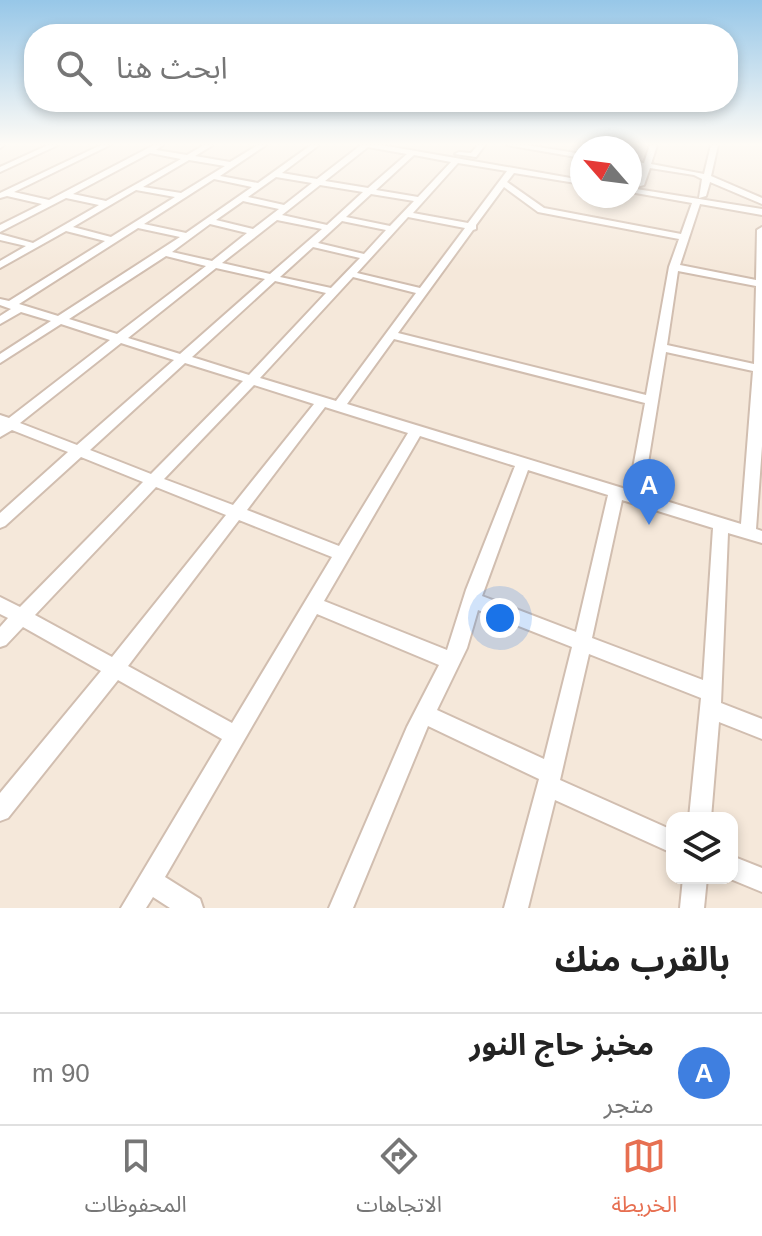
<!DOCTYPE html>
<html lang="ar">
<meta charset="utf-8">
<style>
body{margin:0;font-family:Helvetica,"Noto Sans Arabic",sans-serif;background:#f2f2f2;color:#222;direction:rtl}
.controls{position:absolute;right:24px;bottom:24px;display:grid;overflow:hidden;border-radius:16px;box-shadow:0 4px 12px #0003}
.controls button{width:72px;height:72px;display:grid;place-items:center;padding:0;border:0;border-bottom:2px solid #e0e0e0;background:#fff;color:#222;font:40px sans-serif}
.compass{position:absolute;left:570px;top:136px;width:72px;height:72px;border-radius:50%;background:#fff;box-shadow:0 4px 12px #0003;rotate:298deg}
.you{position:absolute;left:500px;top:618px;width:28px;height:28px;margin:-20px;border:6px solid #fff;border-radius:50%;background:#1a73e8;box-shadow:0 0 0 12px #1a73e833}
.badge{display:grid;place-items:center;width:52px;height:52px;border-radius:50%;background:#e76f51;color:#fff;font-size:26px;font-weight:700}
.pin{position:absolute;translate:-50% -66px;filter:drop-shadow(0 2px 4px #0008)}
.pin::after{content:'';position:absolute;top:42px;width:28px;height:24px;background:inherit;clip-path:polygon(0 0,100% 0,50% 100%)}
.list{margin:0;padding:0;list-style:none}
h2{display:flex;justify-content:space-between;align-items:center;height:104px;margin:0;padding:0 32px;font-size:34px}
h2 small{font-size:26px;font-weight:400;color:#767676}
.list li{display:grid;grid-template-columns:52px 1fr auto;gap:24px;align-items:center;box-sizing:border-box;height:112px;padding:0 32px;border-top:2px solid #e0e0e0}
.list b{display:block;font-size:30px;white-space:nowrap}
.list p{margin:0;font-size:26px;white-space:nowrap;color:#767676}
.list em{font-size:26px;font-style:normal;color:#767676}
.icon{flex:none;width:44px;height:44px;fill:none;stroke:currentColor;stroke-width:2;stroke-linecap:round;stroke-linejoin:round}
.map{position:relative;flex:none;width:762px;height:908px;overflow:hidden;direction:ltr}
.search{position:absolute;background:#fff;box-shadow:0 4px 12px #0003;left:24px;right:24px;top:24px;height:88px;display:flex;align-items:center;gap:20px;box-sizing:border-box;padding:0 28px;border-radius:32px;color:#767676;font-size:30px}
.sheet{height:216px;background:#fff}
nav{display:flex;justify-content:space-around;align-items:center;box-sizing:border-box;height:112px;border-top:2px solid #e0e0e0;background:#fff;font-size:22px;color:#767676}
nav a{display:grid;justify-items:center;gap:4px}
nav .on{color:#e76f51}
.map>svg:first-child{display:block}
</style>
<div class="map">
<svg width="762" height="908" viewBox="0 0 762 908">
<rect width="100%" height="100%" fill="#fdf6ec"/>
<!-- residential -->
<path fill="#f5e8da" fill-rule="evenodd" d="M0,145H762V908H0ZM582,148H630V196H582ZM672,818H732V878H672Z"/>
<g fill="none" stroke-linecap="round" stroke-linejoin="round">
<defs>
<g id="minor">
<polygon points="0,145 4,145 0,148"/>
<polygon points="48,145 58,145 0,172 0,167"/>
<path d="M101,145H110L14,192L49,200L154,145H163L156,150L187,155L204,145H213L195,156L230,162L258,145H266L220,176L258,183L311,145H319L282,173L317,179L361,145H381L582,180V184L514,173L507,182L544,208L681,234L692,203L630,192V188L762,209V215L700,204L680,265L756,280L757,230L762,227V446L756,529L762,531V543L728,533L721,703L762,719V739L719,722L711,818H689L701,698L589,654L560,780L672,830V853L555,800L528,908H504L539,779L428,726L353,908H329L407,727L439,665L317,614L165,877L200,899L203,908H170L153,897L146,908H121L222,739L118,680L8,818L0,821V793L101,671L23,627L6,645L0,647V627L8,618L0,614V597L20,607L143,482L81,457L5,526L0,528V513L68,452L12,430L0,437V415L9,418L110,340L61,324L0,363V354L51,321L21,312L0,324V316L11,309L0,305V299L9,301L105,241L66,231L0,268V261L26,246L0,240V234L33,243L99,205L66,198L0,232V225L42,204L7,196L0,198V193ZM368,147L407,154L368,188L325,181ZM150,153L181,159L106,201L73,194ZM414,155L451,162L418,197L376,190ZM189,160L225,166L181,193L143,187ZM458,163L507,171L468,223L413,213ZM276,177L312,183L284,205L248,197ZM214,179L252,187L186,233L144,224ZM320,185L363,192L327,225L282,215ZM504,187L538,212L679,239L669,267L646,395L398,333L473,230L476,229V225ZM136,190L175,197L111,237L73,227ZM371,194L414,201L390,226L346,217ZM243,201L279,209L253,229L216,220ZM408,217L465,228L420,288L357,273ZM277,220L322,229L270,274L222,263ZM342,221L386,230L364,254L318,243ZM210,224L247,233L212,261L172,252ZM138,228L180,237L58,316L19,304ZM313,247L360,258L331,288L280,277ZM166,256L206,266L117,334L69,319ZM216,268L265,279L180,354L128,338ZM678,271L756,286L754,364L667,345ZM353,277L416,293L336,401L260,378ZM275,281L326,293L249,375L192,357ZM394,339L645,403L629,490L347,404ZM121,343L174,360L77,445L20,423ZM666,352L753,371L741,524L643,494ZM185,363L243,381L151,474L90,450ZM254,385L314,404L233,505L164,479ZM325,407L408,433L339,546L247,510ZM420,436L515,466L466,590L447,650L324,601ZM528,470L608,495L576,632L482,596ZM156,487L226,515L112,657L35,615ZM622,500L713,528L703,680L592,638ZM239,520L332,557L232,723L128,666ZM478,610L572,647L544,759L437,710L467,648Z"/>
<polygon points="478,145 485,145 476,157 455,154 459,152 471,153"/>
<polygon points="507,145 526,145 582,154 582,158"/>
<polygon points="592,145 599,145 598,148 590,148"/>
<polygon points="650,145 657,145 651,164 704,174 711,145 718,145 711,176 762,198 762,204 710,182 706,196 699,198 702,179 694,175 650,168 644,185 637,187 642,167 630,165 630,161 644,163"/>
<polygon points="732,856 762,868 762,892 728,878 732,878"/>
<polygon points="683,878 707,878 704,908 680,908"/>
</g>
</defs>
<!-- minor casing -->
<use href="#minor" stroke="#d1beb0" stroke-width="4"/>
<!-- minor -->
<use href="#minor" fill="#fff" fill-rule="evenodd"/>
</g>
<!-- sky -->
<linearGradient id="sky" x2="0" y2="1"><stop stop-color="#97c7e8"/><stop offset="0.53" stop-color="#fefbf6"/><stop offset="1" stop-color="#fefbf6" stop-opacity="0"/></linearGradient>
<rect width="762" height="272" fill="url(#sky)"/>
</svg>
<div class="controls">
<button><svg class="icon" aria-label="layers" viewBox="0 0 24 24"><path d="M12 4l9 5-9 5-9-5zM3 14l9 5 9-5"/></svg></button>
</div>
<svg class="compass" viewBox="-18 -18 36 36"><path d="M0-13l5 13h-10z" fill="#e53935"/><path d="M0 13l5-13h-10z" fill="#767676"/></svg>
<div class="you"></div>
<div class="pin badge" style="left:649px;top:525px;background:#3f7fe0">A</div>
<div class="search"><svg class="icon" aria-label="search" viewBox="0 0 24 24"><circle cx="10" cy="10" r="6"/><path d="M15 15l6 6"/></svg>ابحث هنا</div>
</div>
<section class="sheet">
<h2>بالقرب منك<small></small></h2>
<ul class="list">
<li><span class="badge" style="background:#3f7fe0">A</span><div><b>مخبز حاج النور</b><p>متجر</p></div><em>90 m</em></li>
</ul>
</section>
<nav>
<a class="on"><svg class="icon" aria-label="map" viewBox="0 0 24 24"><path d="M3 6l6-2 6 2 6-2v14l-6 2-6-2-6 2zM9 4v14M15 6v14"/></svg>الخريطة</a>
<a><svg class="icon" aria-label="directions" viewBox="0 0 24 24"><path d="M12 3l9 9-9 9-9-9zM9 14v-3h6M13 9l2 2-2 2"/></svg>الاتجاهات</a>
<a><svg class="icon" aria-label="saved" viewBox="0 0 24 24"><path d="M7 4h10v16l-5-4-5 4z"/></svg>المحفوظات</a>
</nav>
